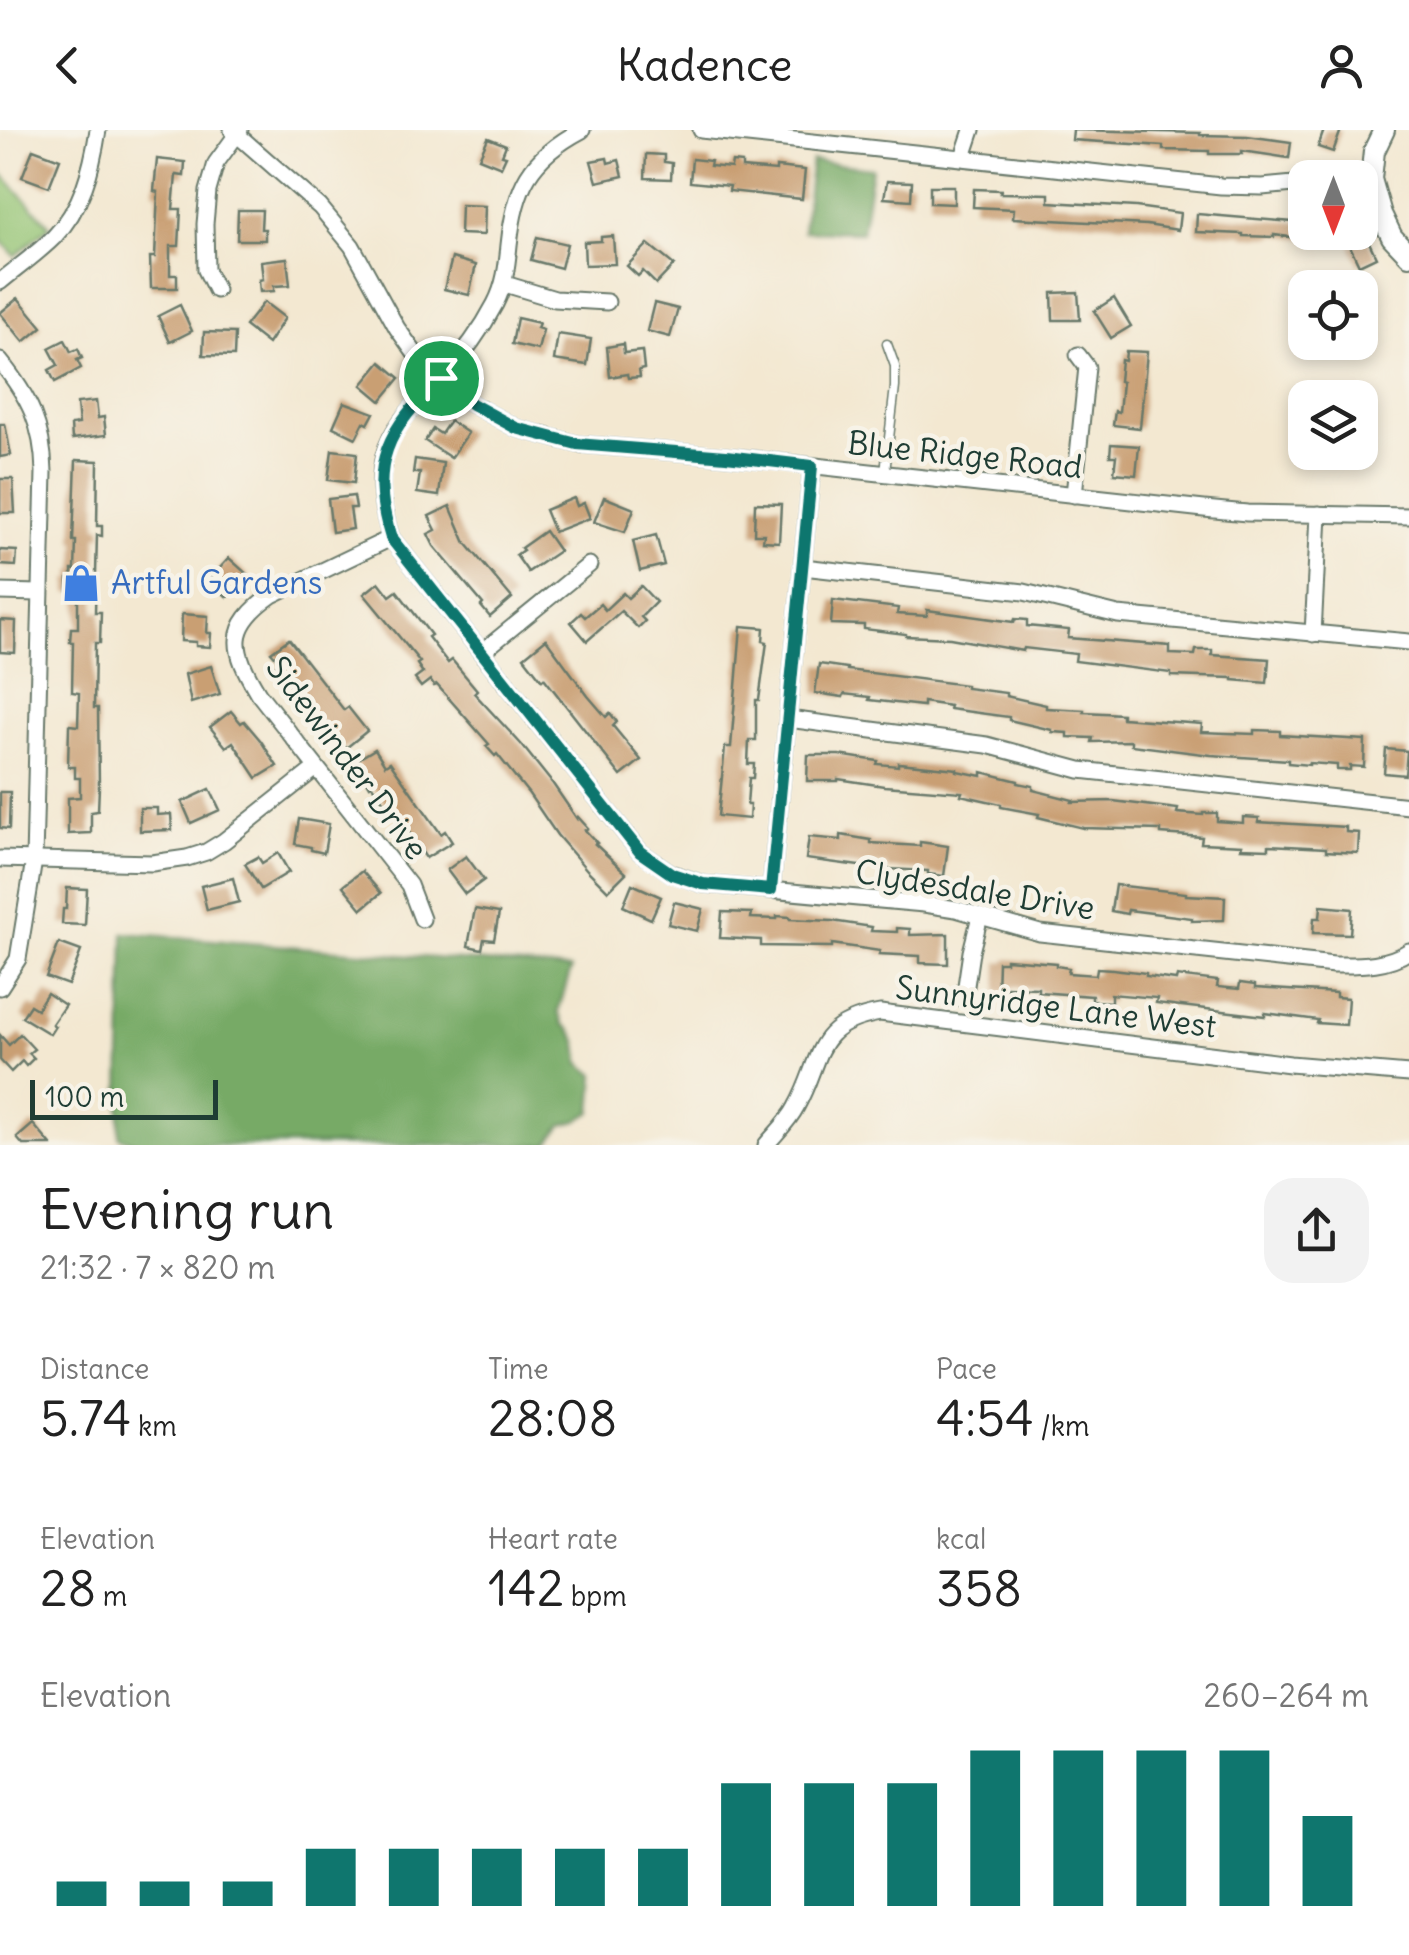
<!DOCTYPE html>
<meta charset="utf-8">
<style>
:root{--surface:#fff;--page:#f2f2f2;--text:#222;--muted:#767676;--accent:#0f766e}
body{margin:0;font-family:Delius,sans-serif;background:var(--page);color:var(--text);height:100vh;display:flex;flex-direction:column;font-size:38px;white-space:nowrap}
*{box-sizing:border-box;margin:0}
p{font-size:32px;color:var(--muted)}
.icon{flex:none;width:55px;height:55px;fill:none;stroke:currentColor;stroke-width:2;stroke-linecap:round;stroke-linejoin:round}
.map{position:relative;height:1015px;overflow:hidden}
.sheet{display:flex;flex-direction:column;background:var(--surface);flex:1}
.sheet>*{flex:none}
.needle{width:65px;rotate:180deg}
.tools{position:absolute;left:1288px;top:30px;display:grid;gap:20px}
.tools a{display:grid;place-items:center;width:90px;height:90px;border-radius:20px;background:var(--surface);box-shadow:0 5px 15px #0003;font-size:50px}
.scale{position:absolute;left:30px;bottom:25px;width:188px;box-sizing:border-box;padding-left:10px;border:5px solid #1f3d34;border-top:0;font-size:28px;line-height:35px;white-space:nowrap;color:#1f3d34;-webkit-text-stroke:8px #f7f3e8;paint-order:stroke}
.pin{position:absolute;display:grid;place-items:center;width:85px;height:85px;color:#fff;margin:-42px;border:5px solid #fff;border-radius:50%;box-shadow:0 2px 10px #0007}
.round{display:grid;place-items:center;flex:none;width:105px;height:105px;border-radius:30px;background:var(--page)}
.headline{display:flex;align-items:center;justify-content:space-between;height:170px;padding:0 40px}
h1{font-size:55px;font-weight:600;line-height:75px}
.figures{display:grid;grid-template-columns:repeat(3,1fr);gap:15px;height:170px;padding:10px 40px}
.figures div{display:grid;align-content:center}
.figures b{font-size:50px;font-weight:600}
.figures small{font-size:28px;font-weight:400}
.figures p{font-size:28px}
.chart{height:280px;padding:20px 40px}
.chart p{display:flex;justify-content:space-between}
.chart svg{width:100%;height:180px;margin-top:10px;stroke:var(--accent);stroke-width:6}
header{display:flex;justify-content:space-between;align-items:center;height:130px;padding:0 40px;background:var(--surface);font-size:45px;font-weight:600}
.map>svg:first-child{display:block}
</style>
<header><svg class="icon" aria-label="back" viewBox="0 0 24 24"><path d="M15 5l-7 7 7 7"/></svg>Kadence<svg class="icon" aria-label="person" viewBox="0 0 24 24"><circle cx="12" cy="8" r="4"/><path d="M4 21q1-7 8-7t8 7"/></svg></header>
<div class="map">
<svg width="1409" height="1015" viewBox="0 0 1409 1015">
<rect width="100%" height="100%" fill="#f7f3e8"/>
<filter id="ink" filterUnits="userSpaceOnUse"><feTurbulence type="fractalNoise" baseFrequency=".01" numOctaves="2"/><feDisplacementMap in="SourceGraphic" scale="20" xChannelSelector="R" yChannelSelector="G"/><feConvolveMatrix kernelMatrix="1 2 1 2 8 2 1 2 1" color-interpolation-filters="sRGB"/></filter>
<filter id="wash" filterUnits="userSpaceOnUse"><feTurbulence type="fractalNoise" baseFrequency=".0048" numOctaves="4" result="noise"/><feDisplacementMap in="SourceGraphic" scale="40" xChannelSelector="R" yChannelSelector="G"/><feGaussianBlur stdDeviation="2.25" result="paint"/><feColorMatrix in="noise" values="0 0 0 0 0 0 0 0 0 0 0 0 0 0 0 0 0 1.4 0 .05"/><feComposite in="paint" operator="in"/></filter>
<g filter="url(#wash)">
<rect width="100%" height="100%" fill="#f3e8d1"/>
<!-- green -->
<polygon fill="#94c474" stroke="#5a8054" stroke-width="2.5" points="0,42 50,96 15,126 0,109"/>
<!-- forest -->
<g fill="#7a6" stroke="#4b744d" stroke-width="2.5">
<polygon points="812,31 872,38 862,102 803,101"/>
<path d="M 124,803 L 571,839 L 558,882 L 563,894 C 578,903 579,916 580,933 L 595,945 L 592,982 L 577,991 L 562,995 L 547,1015 L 139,1015 L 119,1007 Z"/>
</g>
<g id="blocks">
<!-- building -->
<g fill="#c99f73">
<polygon points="1073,0 1200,3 1200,5 1247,6 1291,12 1289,28 1242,21 1242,24 1209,24 1209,21 1163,20 1163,16 1072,10"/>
<polygon points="1324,0 1341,0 1333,22 1318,17"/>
<polygon points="488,8 506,15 502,25 506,26 501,37 479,28"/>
<polygon points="33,19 60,29 49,57 22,47"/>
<polygon points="646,24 664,25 664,32 672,33 671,49 645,48"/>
<polygon points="607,28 608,33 619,30 623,46 597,52 591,31"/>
<polygon points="157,29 185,32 184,46 176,45 173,79 181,79 179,116 170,116 170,145 177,145 177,158 151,158 150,127 155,127 158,62 154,61"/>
<polygon points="692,29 711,31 710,36 731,38 732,32 742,33 742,38 776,41 776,37 805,40 802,69 729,61 730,56 690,52"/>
<polygon points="887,51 912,52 911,70 884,68"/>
<polygon points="930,56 954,56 954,74 930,73"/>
<polygon points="974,59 1001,60 1000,63 1049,64 1049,72 1136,77 1180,83 1178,100 1147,95 1013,88 1014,79 973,77"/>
<polygon points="461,75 485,76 484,105 460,104"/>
<polygon points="238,80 262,80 261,99 265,99 265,110 237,110"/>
<polygon points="1197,84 1305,93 1305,109 1274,105 1274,107 1243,106 1243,104 1196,102"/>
<polygon points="613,106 615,134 585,135 584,112 601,111 601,107"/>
<polygon points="537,107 567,114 561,138 531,130"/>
<polygon points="1367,108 1376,127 1359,135 1350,116"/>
<polygon points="648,114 674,135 656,154 643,141 638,146 627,136"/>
<polygon points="287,128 290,155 274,156 274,161 260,162 259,150 263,149 261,131"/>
<polygon points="452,128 476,135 469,165 444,159"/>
<polygon points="1078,162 1080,190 1053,190 1052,163"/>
<polygon points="18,168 42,197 24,212 0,183"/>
<polygon points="1114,168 1131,196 1111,208 1094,181"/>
<polygon points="264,172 285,188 268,214 245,196"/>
<polygon points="654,173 678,179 670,207 647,201"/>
<polygon points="180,175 192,201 170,212 158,186"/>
<polygon points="517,188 539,193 537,198 543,200 538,220 512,214"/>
<polygon points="204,202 235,203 234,226 203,225"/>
<polygon points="558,204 591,209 587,235 554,230"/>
<polygon points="65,210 71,222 78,219 82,228 77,230 81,238 55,252 49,240 58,235 49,218"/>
<polygon points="623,214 624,223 642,221 644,239 639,240 640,247 628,248 627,244 610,247 607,217"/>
<polygon points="1126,221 1147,222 1140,298 1113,295 1115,281 1119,282 1122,252 1119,251 1121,230 1125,231"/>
<polygon points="381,232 400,248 381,271 362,255"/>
<polygon points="96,271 98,288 104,287 106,305 72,309 71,295 79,294 77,273"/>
<polygon points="344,272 374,283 368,294 364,292 356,308 333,297"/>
<polygon points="450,291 468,303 451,328 425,311 433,299 441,304"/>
<polygon points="0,294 5,294 11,325 0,327"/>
<polygon points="1111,314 1139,316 1136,345 1114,343 1116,326 1110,326"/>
<polygon points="332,320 357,323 354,353 328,350"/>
<polygon points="415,329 443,333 439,366 417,363 420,343 413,343"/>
<polygon points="76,330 98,331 97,396 102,396 102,406 97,405 95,482 101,482 100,513 95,513 94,578 98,578 99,656 98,681 91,682 91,703 68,704 68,668 80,667 80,648 75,648 75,637 68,637 69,595 78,596 79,563 72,562 73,512 70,512 71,498 78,498 78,463 68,463 68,449 72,449 72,440 75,440 76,411 73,411"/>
<polygon points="0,349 13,349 15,383 0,383"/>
<polygon points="354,366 356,378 350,378 353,399 332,402 328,369"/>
<polygon points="604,367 634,379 625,402 594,392"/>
<polygon points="574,368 577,376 584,373 590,388 554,402 545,380"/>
<polygon points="755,373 781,374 779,412 763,411 764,404 754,404"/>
<polygon points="450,376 466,413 512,468 490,487 481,476 483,474 434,416 428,404 436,400 429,386"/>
<polygon points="545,401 559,421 528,442 516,425 523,420 521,418"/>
<polygon points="656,405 664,435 640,441 633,411"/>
<polygon points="0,420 17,421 16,436 0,435"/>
<polygon points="229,428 248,445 227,467 209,450"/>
<polygon points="379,452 390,466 397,461 431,505 428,507 448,533 452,530 477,560 474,563 521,614 553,654 577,689 578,687 588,698 585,700 597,713 595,714 626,743 608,761 587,740 557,705 529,664 497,624 495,626 486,616 489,614 437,555 434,556 430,550 421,557 415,549 423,543 417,534 420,532 364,464"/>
<polygon points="641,456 656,472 641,487 645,491 638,498 621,481 587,511 571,492 581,483 585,487 600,474 605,480 623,463 628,468"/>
<polygon points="833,470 898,478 897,484 927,486 927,480 1014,492 1015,489 1027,490 1027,496 1069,500 1068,508 1170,516 1170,524 1195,525 1196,520 1212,520 1212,525 1269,529 1267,553 1233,550 1233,548 1171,546 1171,543 1075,531 1076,524 1024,518 1023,521 950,508 906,506 906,504 864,499 864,495 831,494"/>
<polygon points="182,484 208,486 207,503 211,503 210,517 196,516 196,512 181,511"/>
<polygon points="0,490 16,491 15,523 0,522"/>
<polygon points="741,496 764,498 763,511 767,512 759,570 756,570 756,610 749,610 748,634 754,634 753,648 749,648 747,675 750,675 749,689 718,686 725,617 731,617"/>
<polygon points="289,509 344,580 348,577 367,601 346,618 342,618 316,585 314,586 275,536 280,532 271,522"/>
<polygon points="546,509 588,566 606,587 610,583 617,592 613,596 641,630 621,646 544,548 542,550 524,527"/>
<polygon points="819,534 847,538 847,540 966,555 966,558 1006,563 1006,566 1046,575 1046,578 1084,580 1084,582 1122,584 1122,588 1202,594 1201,602 1254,604 1254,600 1280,601 1280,605 1365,610 1364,637 1350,636 1350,640 1337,640 1337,635 1309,633 1309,635 1288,633 1288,630 1211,625 1131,615 1131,611 1092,612 1093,608 1068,607 1068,603 1052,602 1052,600 1009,590 1009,587 949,579 950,576 923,572 923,576 869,570 870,567 844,564 843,567 815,563"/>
<polygon points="211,536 220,564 191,573 185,544"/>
<polygon points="231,581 241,593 244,591 261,611 277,636 257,648 233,612 226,617 210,597"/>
<polygon points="375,619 385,635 390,632 441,704 445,701 452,712 426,728 393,678 390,681 372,655 370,656 355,631"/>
<polygon points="1386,619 1407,621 1405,645 1384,643"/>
<polygon points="808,625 839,625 878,631 877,634 898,636 898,633 957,639 957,641 982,646 982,642 1018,651 1018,653 1033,656 1033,660 1073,670 1072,672 1113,671 1178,679 1177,683 1203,685 1203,683 1217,683 1217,691 1243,693 1243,687 1259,688 1258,692 1346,697 1346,702 1359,703 1358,723 1326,721 1326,718 1269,715 1269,719 1241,718 1242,715 1201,713 1202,707 1161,704 1161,700 1083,698 1038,687 1039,684 1001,677 1001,674 961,665 962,662 884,656 838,649 838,651 807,651"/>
<polygon points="210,659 220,680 191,693 182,672"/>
<polygon points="0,662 10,662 9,699 0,698"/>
<polygon points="140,678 157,678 157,685 171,684 172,700 140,701"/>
<polygon points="299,689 329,694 324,723 311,720 311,717 295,714"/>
<polygon points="841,705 871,710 871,713 920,716 920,712 948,716 944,746 928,744 928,741 887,739 887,735 867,734 867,737 806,729 809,707 841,710"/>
<polygon points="278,723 289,742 261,759 245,734 258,727 262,733"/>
<polygon points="466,726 484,750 465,764 447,740"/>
<polygon points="362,741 381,763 362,779 343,756"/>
<polygon points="233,748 239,772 207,780 201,756"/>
<polygon points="632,754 661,767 651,789 623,776"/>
<polygon points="1115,755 1186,763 1186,765 1225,767 1224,790 1192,791 1192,788 1128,780 1127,784 1111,781"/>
<polygon points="67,758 87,759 85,795 62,794 63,779 66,779"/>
<polygon points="674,772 703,779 697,801 668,794"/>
<polygon points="1321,776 1352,779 1350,804 1313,803 1314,788 1320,788"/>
<polygon points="475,779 499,783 494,810 484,809 482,819 468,816"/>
<polygon points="722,782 752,783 751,788 777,789 777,786 790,787 790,789 832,791 872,797 871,801 897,802 897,798 910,799 910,805 948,804 948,834 920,833 920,826 879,824 880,821 832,814 832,817 761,816 761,810 720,808"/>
<polygon points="59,813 81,821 68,855 46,847"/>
<polygon points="1006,829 1056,833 1056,836 1069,838 1068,843 1096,845 1097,838 1113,839 1146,843 1146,846 1176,850 1177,846 1218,851 1217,857 1239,859 1240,853 1255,855 1255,858 1336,863 1336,867 1348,868 1346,895 1317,893 1318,890 1265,883 1265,886 1156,873 1157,868 1111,864 1111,872 1092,871 1092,866 1038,862 1038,858 1007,857 1007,862 997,862 998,832 1006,832"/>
<polygon points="47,863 65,875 52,894 55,896 50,904 22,887 30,875 37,879"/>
<polygon points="20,904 34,919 29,923 34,928 26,936 22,931 11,942 0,930 0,905 9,915"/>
<polygon points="33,994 51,1015 23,1015 17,1008"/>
</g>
</g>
</g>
<g filter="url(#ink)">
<use href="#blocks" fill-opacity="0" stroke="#69796b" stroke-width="2.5"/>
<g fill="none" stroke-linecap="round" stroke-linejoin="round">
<!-- lane casing -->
<g stroke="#69796b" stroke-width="11">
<polyline id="lane" points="885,342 895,257 895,236 887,214"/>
</g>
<!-- street casing -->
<g stroke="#69796b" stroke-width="19">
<g id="street">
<polyline points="232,0 320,77 352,116 397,198 419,229 472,274 516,298 577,314 726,326 1204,379 1247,383 1409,386"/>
<path d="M 582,0 C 529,28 515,57 509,115 C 507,136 505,155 495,174 C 481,201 463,225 442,247 C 419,272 393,292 384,326 C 377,354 383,381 391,408 L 640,722 L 671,743 L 703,754 L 924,774 L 956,779 L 1040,803 L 1334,835 C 1359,835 1387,836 1409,821"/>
<polyline points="701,0 1221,56 1262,57 1305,53"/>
<polyline points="963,27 972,0"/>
<path d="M 0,152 C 18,137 38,123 54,107 C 82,78 92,39 98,0"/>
<polyline points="505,154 555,169 607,172"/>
<polyline points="216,160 206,140 205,94 208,61 216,33 240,0"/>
<path d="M 0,231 C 29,267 43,295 44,342 L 34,730 L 18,829 L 0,857"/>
<polyline points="1074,365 1087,237 1078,225"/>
<path d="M 391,408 L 272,465 C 226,497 232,520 258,563 L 409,755 L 422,789"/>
<polyline points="803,437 1024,462 1118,485 1409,512"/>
<polyline points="0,462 39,463"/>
<polyline points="1313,504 1319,384"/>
<polyline points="482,522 589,435"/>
<polyline points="788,589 987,615 1080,640 1409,676"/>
<polyline points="0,729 152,733 187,728 206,722 224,711 316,638"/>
<polyline points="771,760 812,336"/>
<polyline points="964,869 971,822 980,786"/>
<path d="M 766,1015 C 776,1003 789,991 796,977 C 823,929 811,895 880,883 L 1290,934 L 1409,944"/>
</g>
</g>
<!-- secondary casing -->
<g stroke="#69796b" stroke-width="24">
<polyline id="secondary" points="1384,0 1374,21 1371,49 1381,84 1392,107 1409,125"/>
</g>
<!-- lane -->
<use href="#lane" stroke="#fff" stroke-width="8"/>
<!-- street -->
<use href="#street" stroke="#fff" stroke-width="15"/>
<!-- secondary -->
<use href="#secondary" stroke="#fff" stroke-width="20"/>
</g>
</g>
<g fill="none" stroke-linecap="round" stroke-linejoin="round" filter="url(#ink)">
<!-- route casing -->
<g stroke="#fff" stroke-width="20">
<path id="route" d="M 441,248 L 472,274 L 516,298 L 577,314 L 726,326 L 812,336 L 771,760 L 703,754 L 672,744 L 640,722 L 391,408 C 368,333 387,300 441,248 Z"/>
</g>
<!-- route -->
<use href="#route" stroke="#0f766e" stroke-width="12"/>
</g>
<!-- icons -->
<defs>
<g id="shop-bare" transform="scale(3)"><path d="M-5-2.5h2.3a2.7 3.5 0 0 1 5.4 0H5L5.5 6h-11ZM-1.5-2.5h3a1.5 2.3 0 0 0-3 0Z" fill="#3f7fe0" stroke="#f7f3e8" stroke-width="2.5" paint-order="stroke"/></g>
</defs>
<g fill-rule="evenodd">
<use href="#shop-bare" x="81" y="453"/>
</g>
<g text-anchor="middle" stroke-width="9" stroke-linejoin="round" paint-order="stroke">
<!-- street labels -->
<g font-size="32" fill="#1f3d34" stroke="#f7f3e8">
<text transform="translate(965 325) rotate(6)" y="11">Blue Ridge Road</text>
<text transform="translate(347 628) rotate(53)" y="11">Sidewinder Drive</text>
<text transform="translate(975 760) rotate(9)" y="11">Clydesdale Drive</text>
<text transform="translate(1056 877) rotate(7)" y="11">Sunnyridge Lane West</text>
</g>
<!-- shop labels -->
<g font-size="32" fill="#366cbe" stroke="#f7f3e8" text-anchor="start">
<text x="111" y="464">Artful Gardens</text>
</g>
</g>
</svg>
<div class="tools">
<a><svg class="needle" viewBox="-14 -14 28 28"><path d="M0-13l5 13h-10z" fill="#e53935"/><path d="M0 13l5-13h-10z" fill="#767676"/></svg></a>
<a><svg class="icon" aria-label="locate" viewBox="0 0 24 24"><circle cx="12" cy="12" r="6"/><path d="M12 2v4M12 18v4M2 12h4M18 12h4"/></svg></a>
<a><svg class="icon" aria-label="layers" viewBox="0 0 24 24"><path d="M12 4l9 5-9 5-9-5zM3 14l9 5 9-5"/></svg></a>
</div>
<div class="scale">100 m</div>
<div class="pin" style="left:441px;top:248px;background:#1e9e55"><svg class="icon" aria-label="arrive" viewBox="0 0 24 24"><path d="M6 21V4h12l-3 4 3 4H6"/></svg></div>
</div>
<section class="sheet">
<div class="headline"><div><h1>Evening run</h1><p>21:32 · 7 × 820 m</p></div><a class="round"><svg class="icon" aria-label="share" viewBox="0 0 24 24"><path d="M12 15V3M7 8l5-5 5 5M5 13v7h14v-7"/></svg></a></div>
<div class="figures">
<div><p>Distance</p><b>5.74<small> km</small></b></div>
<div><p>Time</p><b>28:08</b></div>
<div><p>Pace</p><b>4:54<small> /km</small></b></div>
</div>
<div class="figures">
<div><p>Elevation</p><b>28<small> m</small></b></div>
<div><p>Heart rate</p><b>142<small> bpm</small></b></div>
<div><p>kcal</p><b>358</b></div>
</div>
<div class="chart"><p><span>Elevation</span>260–264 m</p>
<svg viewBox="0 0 160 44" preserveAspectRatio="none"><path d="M5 44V38M15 44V38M25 44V38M35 44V30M45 44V30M55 44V30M65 44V30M75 44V30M85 44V14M95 44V14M105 44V14M115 44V6M125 44V6M135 44V6M145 44V6M155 44V22"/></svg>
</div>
</section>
